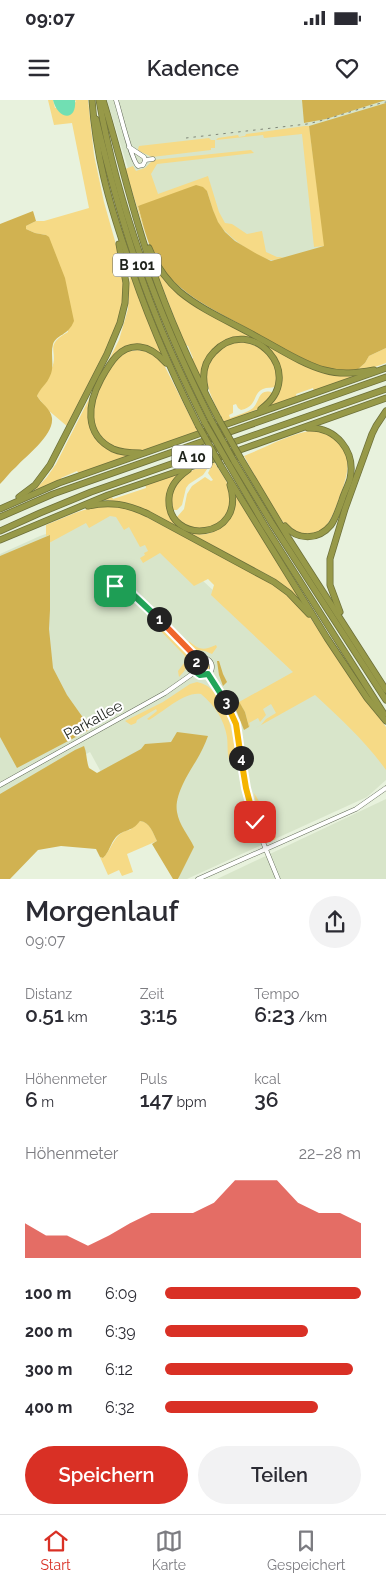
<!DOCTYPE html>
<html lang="de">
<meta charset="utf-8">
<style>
:root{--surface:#fff;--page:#f2f2f3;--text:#2b2b33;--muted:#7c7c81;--line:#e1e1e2;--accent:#d93025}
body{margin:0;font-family:Raleway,sans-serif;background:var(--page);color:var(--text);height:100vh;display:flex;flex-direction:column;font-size:19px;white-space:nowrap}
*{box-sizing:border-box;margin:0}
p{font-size:16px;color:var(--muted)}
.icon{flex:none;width:28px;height:28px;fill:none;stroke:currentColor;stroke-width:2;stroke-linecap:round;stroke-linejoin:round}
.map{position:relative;height:779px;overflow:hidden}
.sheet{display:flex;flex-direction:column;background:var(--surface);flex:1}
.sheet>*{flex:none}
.pin{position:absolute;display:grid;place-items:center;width:42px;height:42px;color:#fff;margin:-21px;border-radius:10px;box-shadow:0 2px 8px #0006}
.km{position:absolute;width:25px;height:25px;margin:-12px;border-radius:50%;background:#222;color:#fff;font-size:14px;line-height:25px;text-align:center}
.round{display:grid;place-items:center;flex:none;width:52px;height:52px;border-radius:26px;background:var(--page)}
.summary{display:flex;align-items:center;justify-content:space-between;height:85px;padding:0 25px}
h1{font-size:28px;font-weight:600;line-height:38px}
.stats{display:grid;grid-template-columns:repeat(3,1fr);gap:8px;height:85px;padding:5px 25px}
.stats div{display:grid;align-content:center}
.stats b{font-size:21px;font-weight:600}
.stats small{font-size:14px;font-weight:400}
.stats p{font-size:14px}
.chart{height:140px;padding:10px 25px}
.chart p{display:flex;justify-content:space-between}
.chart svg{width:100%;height:90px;margin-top:5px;fill:var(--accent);opacity:.7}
.action{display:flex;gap:10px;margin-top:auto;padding:10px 25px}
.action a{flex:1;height:58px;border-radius:30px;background:var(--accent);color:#fff;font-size:20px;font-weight:600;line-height:58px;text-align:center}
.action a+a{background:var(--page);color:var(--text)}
ul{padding:0 25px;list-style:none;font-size:16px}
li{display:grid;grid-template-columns:80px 60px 1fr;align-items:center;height:38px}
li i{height:12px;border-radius:6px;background:var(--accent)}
.status{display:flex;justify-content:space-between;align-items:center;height:35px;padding:0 25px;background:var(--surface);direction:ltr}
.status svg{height:14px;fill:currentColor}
header{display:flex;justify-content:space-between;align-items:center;height:65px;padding:0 25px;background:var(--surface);font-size:22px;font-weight:600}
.tab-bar{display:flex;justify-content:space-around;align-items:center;height:70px;border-top:1px solid var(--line);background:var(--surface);font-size:14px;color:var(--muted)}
.tab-bar a{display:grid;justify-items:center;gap:2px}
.tab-bar .active{color:var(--accent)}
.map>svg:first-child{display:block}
</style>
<div class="status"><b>09:07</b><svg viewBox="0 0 49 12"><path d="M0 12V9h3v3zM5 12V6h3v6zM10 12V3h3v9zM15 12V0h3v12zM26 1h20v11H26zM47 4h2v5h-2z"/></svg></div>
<header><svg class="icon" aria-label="menu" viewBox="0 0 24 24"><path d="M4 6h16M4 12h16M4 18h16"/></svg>Kadence<svg class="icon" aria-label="heart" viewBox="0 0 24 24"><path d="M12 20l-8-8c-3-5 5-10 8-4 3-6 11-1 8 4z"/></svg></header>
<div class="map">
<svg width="386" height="779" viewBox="0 0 386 779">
<rect width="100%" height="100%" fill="#e8f2dd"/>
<!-- built -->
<g fill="#d8e5ca">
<polygon points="107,0 386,0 386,181 265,169 142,114"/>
<polygon points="115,410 135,418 269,542 386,659 386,680 367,697 187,779 179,779 175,771 102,674 90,652 0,700 0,454 40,436"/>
<polygon points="386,699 386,779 217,779"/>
</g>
<!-- green -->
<g fill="#f6da86">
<path d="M 48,0 L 53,0 L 55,8 L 76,2 L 75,0 L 88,0 L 94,55 L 104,102 L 122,166 L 124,199 L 116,231 L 68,327 L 48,310 L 37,296 C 39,290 42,288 45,283 C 48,279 50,273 52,268 C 59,250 43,246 68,232 L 46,135 L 35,133 L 26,129 L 26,126 L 36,121 L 44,121 L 89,108 L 72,23 L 54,25 Z"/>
<polygon points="305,26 309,26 325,146 314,147 302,34 264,38 263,35 216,40 218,38 238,35 239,37 245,36 246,34"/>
<polygon points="209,38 211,40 215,40 215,48 211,48 211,50 152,57 139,51 138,49 139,46"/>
<path d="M 251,50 L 254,53 L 157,64 L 151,74 L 158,94 L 208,76 L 219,112 L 225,123 L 232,124 L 247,134 L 262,131 L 266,152 L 277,157 L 283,157 C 280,158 275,160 272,160 C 259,160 226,135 219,124 C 213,114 211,102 207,91 L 138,106 L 146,136 L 125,69 L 133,66 L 136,71 L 145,68 L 153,60 Z"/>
<path d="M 154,166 L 165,181 L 175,191 L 311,268 C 326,274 340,277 357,276 L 314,292 L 313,288 L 296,294 L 297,298 L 267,308 L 277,296 L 281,283 L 281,273 L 278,262 L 273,253 L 259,241 L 227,240 L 221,243 L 213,250 L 200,278 L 191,259 L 193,258 L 188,246 L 185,245 Z"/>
<polygon points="130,172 163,255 151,248 120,251 90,303 96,337 129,356 79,374 77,371 61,378 62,381 32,393 47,377 56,364 119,240 128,209"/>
<path d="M 235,242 C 260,240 283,262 275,287 C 271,288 267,287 263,289 C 252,294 258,306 241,310 L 238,308 L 236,304 L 233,305 L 233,313 L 229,315 L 230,318 C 237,315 247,313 253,308 C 260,301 258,289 271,292 L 273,294 L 261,308 L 224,322 C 208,292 189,258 235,242 Z"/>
<polygon points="386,248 386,263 372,268 356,271 365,263 369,256"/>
<path d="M 137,250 L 150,252 L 162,261 L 198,332 C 177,339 145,355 124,350 C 104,346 91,327 93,308 C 94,298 100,288 104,279 C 109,270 114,260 122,254 C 127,251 132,251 137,250 Z"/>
<path d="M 316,330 C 354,341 352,364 340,396 C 332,418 322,449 291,430 C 278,422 253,372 244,356 C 267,347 290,333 316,330 Z"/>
<path d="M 214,362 C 219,370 227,379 229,389 C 239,423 199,444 177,417 L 184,409 L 187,394 L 192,386 L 205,377 L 211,381 L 213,380 L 208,373 L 211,367 L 210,365 L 203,375 L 189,384 L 186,388 L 182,405 L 177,410 L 173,410 C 173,406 171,402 171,398 C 171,376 197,368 214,362 Z"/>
<path d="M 179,373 L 171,385 L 169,411 C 176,417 185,430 193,433 C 216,440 236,417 235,396 L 236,396 L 304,502 L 275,479 L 147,411 L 128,403 L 105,400 L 105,399 L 112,397 L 113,399 L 146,388 L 145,384 Z"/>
<path d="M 96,406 C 113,405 128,408 143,415 L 270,482 L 287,494 L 309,516 L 386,627 L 386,670 C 366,642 340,618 315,595 L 245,634 L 261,625 L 266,619 L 276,613 L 271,604 L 263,609 L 266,615 L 260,622 L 258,618 L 249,623 L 250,626 L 249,627 L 245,612 L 239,602 L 293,572 L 211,495 L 214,485 L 208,479 L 194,486 L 160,453 L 143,463 L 140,458 L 145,455 L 144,453 L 148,451 L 145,445 L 140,447 L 129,427 L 124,430 L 116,417 L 110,416 L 89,428 L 86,423 L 49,443 L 49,435 L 46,436 L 46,425 L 75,413 Z"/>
<path d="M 153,519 L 187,553 C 191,563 186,570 179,577 L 178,571 L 184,563 L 185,556 L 151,521 Z"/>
<path d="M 189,541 C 200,551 204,550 216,545 L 217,547 L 212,554 L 205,551 L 196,550 L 188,543 Z"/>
<circle cx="203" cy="567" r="7"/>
<path d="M 197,582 C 226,587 234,636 236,660 L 233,658 L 229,660 C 227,652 228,644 227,637 C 224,619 215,606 201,594 C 185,591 163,612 149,620 L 147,619 L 157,611 L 156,609 L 137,620 L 136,623 L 131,625 L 125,621 L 163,602 L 190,584 Z"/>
<path d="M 254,693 C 257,698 260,702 262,708 C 266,718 267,730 276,737 L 275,740 L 268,738 C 261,723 257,709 254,693 Z"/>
<path d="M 140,721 C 150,722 153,733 157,741 L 127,754 L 133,772 L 122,776 L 119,770 L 108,775 L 100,757 L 103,758 C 113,748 114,732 130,730 Z"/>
</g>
<!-- forest -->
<g fill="#d1b251">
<polygon points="302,0 386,0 326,19 304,23"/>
<path d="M 386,3 L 386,248 L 369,256 L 365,263 L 356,271 C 342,271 329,270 315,264 C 294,255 274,243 254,232 C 221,213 184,198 161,167 C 148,149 144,127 138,106 L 196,85 L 203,87 L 207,91 L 213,110 L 218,122 L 225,132 L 235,141 L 257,154 L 271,161 L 324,146 L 309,26 Z"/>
<path d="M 33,111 L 36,121 L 26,126 L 26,129 L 35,133 L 46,135 L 49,137 L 65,178 L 74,221 C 68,236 57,234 53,244 C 50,255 55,266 50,276 C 47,284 40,288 37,296 C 41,303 51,309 52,318 C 54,335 26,356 16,367 C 10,372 5,379 0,384 L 0,124 Z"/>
<polygon points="50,435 50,510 49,529 53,568 67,595 91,629 17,668 0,637 0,456"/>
<polygon points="217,561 219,561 223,574 227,582 223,586 219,575"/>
<polygon points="237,598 245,612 249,627 244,630 232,600"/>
<path d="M 177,632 L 208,636 C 205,644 201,653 196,661 C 188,674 174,696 177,712 C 179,725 189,736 194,747 L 178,779 L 173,779 L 152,744 L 157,741 C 153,733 150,722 140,721 C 131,733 125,728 116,737 C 110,744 110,751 103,758 L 100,757 L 96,749 L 61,746 L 38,750 L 10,779 L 0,779 L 0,694 L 75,650 L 84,646 C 87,653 86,660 89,668 L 97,673 L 141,649 L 145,644 L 171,642 Z"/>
</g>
<!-- water -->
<path fill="#71dfb3" d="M 53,0 L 75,0 C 77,22 58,20 53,0 Z"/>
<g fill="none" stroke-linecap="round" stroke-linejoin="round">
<!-- minor casing -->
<g stroke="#626a59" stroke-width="5">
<g id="minor">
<path d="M 116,0 C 120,12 131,60 138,66 L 143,65 L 145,61 L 144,57 L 129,47"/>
<polyline points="145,60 153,59"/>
<circle cx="120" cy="482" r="5.5"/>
<polyline points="124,486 183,544 197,560"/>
<circle cx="203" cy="567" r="9"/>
<path d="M 208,574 C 219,590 231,606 236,624 C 243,647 242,673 247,696 C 255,725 267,752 278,779"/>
<polyline points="0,685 165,593 195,572"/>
<polyline points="198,779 356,709 386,688"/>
</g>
</g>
<!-- highway casing -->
<g stroke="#6d7039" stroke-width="7">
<g id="highway">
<path d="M 92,0 C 96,56 108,99 126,152 C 145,212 170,269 198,325"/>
<path d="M 99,0 C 119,112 160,219 211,320"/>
<path d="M 103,0 C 120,55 132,111 151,165 C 169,218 192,269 218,318"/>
<path d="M 96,19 C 112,86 130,152 156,216 C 170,252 187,287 205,323"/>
<path d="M 149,148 C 156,165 166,180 180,192 C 203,211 233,223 259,238 C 280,249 302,264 324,270 C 341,275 357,273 374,270"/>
<path d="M 205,288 C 202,275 204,262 214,252 C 251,212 309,275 261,309"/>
<path d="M 140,353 C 131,353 122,353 113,349 C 83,334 88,303 101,279 C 110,263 120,245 140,247 C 151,248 159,255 166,263"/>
<polyline points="241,359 289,439 386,590"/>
<polyline points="234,361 271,422 386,600"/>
<polyline points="228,363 265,426 384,614"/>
<polyline points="221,366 327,538 367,598 386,621"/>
<path d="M 188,370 C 178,377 170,385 169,398 C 166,447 248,440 230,385"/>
<polyline points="19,397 35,385 50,365 107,254 120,223 125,203 126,183 119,144"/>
<path d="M 88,406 C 110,401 127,404 148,414 L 274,482 L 289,493 L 309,514"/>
<polyline points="0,409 59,383 386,268"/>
<polyline points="0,417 53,394 386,277"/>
<path d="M 285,426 C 297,440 318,441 331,425 C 336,418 339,408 342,400 C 344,393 348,386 350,379 C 356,351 336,327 308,328"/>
<polyline points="0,431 40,413 91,392 386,289"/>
<polyline points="0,440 108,395 220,357 386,298"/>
<polyline points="340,512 330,485 330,459 345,409 372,334 376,326 386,311"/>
</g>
</g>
<!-- minor -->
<use href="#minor" stroke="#fff" stroke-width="4"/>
<!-- highway -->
<use href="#highway" stroke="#979948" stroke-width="5.5"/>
<!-- rail -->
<path stroke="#808779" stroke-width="1" stroke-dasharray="2.5 5" stroke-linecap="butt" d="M 186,38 L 307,24 C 334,18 359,8 386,2"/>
<!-- highway-bridge casing -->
<g stroke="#6d7039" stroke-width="7" stroke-linecap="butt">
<g id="highway-bridge">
<polyline points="218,318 241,359"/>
<polyline points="211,320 234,361"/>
<polyline points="205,323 228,363"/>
<polyline points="198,325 221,366"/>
</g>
</g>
<!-- highway-bridge -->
<use href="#highway-bridge" stroke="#979948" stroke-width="5.5"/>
</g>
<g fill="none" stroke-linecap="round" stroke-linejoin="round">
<!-- split-1 casing -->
<g stroke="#fff" stroke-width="10">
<polyline id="split-1" points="115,486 119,488 124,486 159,519"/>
</g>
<!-- split-2 casing -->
<g stroke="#fff" stroke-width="10">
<polyline id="split-2" points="159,519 196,557 197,560 196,562"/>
</g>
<!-- split-3 casing -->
<g stroke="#fff" stroke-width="10">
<path id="split-3" d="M 196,562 C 193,567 194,572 200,575 L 208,574 L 226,602"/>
</g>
<!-- split-4 casing -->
<g stroke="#fff" stroke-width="10">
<polyline id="split-4" points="226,602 236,624 241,658"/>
</g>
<!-- split-5 casing -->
<g stroke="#fff" stroke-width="10">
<polyline id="split-5" points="241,658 246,688 255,722"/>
</g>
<!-- split-1 -->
<use href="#split-1" stroke="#22a559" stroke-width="6"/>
<!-- split-2 -->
<use href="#split-2" stroke="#f0652b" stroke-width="6"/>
<!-- split-3 -->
<use href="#split-3" stroke="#22a559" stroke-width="6"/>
<!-- split-4 -->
<use href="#split-4" stroke="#f5b400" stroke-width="6"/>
<!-- split-5 -->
<use href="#split-5" stroke="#f5b400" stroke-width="6"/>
</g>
<g text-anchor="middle" stroke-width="4" stroke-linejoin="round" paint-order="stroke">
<!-- shield labels -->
<g fill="#fff" stroke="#626560" stroke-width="1">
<rect x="113" y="153.5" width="48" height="23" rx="4"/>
<rect x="172" y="345.5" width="40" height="23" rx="4"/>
</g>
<g font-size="14" font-weight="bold" fill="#1f231c">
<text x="137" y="170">B 101</text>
<text x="192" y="362">A 10</text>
</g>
<!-- street labels -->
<g font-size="15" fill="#1f231c" stroke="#fff">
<text transform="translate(93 620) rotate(-29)" y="5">Parkallee</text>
</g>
</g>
</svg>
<div class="pin" style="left:115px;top:486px;background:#1e9e55"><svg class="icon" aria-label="arrive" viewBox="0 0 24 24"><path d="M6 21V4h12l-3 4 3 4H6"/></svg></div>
<div class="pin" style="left:255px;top:722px;background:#d93025"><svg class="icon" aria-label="check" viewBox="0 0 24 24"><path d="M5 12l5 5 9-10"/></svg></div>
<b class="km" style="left:159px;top:519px">1</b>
<b class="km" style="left:196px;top:562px">2</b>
<b class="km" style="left:226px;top:602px">3</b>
<b class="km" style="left:241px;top:658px">4</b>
</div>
<section class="sheet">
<div class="summary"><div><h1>Morgenlauf</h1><p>09:07</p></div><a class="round"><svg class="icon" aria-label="share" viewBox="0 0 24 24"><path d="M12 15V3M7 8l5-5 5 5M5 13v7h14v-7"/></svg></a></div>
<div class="stats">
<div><p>Distanz</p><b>0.51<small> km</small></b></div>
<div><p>Zeit</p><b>3:15</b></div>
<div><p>Tempo</p><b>6:23<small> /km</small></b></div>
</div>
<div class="stats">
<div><p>Höhenmeter</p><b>6<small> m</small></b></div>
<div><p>Puls</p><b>147<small> bpm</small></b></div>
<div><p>kcal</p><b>36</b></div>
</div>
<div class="chart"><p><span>Höhenmeter</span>22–28 m</p>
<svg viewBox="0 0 160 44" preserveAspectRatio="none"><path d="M0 44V27L10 33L20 33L30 38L40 33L50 27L60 22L70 22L80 22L90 17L100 6L110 6L120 6L130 17L140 22L150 22L160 27V44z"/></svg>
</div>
<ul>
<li><b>100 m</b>6:09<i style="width:100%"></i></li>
<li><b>200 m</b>6:39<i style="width:73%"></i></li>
<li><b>300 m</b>6:12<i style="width:96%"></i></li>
<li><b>400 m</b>6:32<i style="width:78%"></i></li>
</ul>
<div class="action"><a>Speichern</a><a>Teilen</a></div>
</section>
<nav class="tab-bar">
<a class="active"><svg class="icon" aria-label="home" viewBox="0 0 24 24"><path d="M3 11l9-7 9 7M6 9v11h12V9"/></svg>Start</a>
<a><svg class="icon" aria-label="map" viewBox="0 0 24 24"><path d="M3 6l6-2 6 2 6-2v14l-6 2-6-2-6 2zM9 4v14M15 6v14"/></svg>Karte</a>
<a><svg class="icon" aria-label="saved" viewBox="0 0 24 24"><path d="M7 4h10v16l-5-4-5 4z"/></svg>Gespeichert</a>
</nav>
